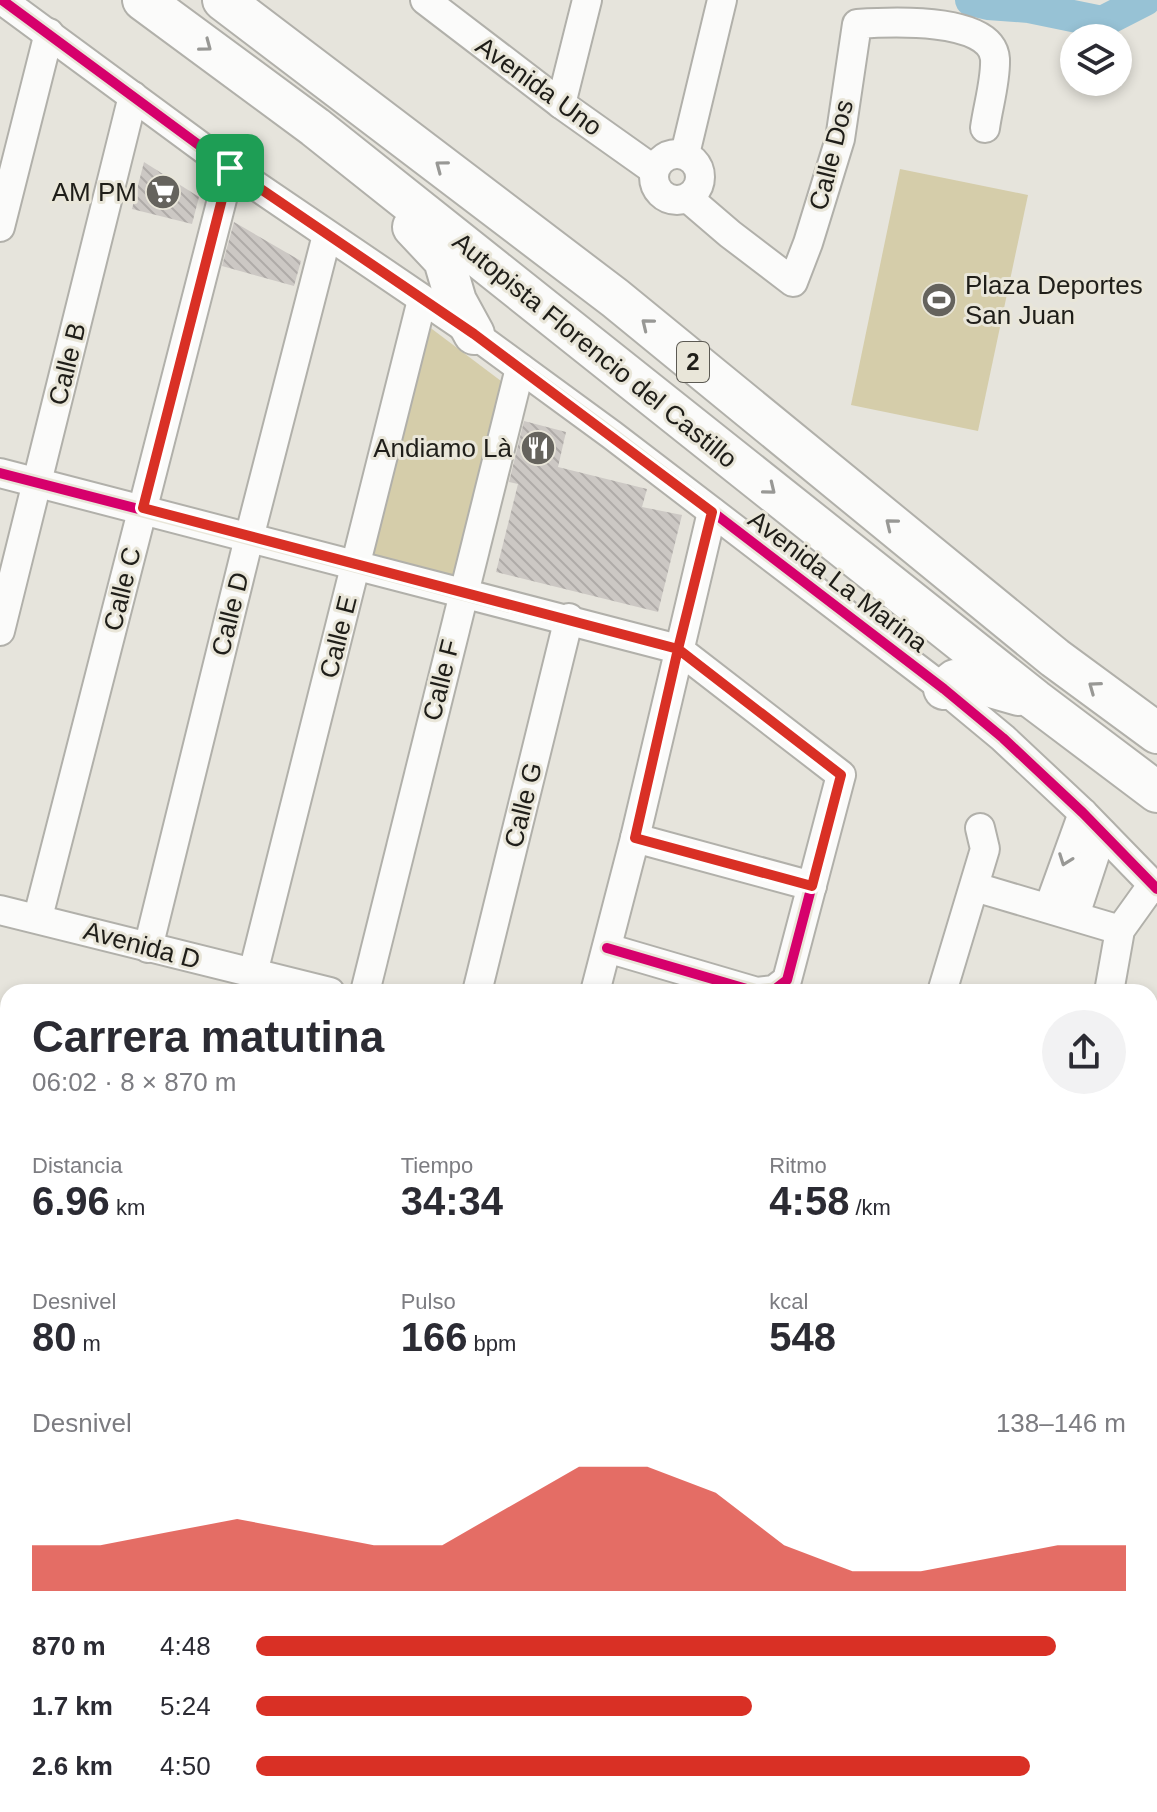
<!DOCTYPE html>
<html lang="es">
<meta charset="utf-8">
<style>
:root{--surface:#fff;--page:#f2f2f3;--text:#2b2b33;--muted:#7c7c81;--accent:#d93025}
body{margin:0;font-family:Arial,sans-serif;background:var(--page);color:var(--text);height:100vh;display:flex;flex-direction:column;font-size:30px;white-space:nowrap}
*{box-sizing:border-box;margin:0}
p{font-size:26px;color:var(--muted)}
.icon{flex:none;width:44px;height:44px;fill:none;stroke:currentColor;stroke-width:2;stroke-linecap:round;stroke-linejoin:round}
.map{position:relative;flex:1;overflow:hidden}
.panel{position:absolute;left:0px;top:984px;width:1158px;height:828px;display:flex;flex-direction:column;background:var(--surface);border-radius:24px 24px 0 0;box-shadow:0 4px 12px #0003}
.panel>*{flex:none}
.fabs{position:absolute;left:1060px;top:24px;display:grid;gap:16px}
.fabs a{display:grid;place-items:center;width:72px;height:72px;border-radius:50%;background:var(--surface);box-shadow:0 4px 12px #0003;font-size:40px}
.pin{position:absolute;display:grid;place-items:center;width:68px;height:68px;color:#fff;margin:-34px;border-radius:16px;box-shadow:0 4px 12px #0006}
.round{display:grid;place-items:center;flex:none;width:84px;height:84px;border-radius:42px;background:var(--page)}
.summary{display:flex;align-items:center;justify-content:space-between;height:136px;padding:0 32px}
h1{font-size:44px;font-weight:700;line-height:60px}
.figures{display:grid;grid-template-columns:repeat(3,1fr);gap:12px;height:136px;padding:8px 32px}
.figures div{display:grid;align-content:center}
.figures b{font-size:40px;font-weight:700}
.figures small{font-size:22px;font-weight:400}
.figures p{font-size:22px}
.chart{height:224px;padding:16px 32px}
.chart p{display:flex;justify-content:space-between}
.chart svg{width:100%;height:144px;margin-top:8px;fill:var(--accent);opacity:.7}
ul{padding:0 32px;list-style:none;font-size:26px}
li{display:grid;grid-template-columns:128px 96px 1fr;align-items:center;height:60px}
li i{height:20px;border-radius:10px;background:var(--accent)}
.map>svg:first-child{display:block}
</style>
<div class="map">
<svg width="1157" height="1812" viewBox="0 0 1157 1812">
<defs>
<pattern id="building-back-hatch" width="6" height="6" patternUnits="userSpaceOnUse" patternTransform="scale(2)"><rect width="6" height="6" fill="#ccc8c4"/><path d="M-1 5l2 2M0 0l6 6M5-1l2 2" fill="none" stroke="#afaba8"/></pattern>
</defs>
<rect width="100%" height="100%" fill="#e6e4dc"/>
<!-- built -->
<polygon fill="#dcd9cb" points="230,1804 375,1804 373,1812 228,1812"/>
<!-- park -->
<g fill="#d5cdaa">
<polygon points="900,169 1028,195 978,431 851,405"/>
<polygon points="428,326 505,384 455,580 370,557"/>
<polygon points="0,1515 8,1517 8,1771 0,1768"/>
<polygon points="114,1804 230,1804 228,1812 140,1812"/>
</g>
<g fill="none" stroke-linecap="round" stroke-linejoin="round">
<!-- river -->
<polyline stroke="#97c2d5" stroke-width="32" points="971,0 988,4 1029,7 1102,22 1145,0"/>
</g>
<!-- building -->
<g fill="url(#building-back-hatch)">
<polygon points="144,162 199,197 192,224 132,209"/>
<polygon points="234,222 301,261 294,286 222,266"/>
<polygon points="524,421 566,432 558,467 647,489 642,507 682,515 658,612 496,572 518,484 509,482"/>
</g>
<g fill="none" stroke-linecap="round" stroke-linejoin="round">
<!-- minor casing -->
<g stroke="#b1b0aa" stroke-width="32">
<g id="minor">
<polyline points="2,0 230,168 474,334 612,435 944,689 1003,738 1083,813 1157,889"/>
<polyline points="425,0 561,104 654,170"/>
<polyline points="561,104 587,0"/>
<circle cx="677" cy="177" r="23"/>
<polyline points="685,154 722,0"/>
<path d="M 688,198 L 730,234 L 793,282 L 808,243 L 840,139 L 857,24 C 886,22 992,16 995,59 C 996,80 988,106 985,128"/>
<polyline points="0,227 49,33"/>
<polyline points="0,473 678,649 841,775 787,980 774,990 757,992 607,948"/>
<polyline points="0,631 133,96"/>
<polyline points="635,838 812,886"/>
<polyline points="975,887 1120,930"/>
<polyline points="1049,907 1083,813"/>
<polyline points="0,910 330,992"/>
<polyline points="1075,915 1102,833"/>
<polyline points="38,917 230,168"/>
<polyline points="148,948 249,538 327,235"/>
<polyline points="253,973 422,300"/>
<polyline points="365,992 520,368"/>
<polyline points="477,992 569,618"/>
<polyline points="595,992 635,838 712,512"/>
<polyline points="942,992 985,849 980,828"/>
<polyline points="1109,992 1120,930 1153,884"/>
<polyline points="0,1048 8,1050"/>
<polyline points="0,1165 8,1167"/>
<polyline points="1150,1260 1157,1212"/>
<polyline points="0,1279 8,1281"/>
<polyline points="0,1390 8,1392"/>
<polyline points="0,1455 8,1422"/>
<polyline points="1150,1479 1157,1481"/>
<polyline points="0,1506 8,1508"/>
<polyline points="1150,1785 1157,1790"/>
<polyline points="655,1804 686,1812"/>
<polyline points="383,1812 385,1804"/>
<polyline points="921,1812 925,1804"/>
<polyline points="1082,1812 1086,1804"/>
</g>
</g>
<!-- highway casing -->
<g stroke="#b1b0aa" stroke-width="44">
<g id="highway">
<polyline points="143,0 315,127 1035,700 1157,792"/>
<polyline points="223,0 615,298 1055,658 1157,733"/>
<polyline points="413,227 444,260 456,301 474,334"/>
<polyline points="944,689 955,680 977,683 1019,695"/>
</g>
</g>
<!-- minor -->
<use href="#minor" stroke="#fbfbfa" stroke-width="28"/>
<!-- highway -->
<use href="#highway" stroke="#fbfbfa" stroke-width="40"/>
<!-- cycleway casing -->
<g stroke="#e9e6d9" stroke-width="15">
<g id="cycleway">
<polyline points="2,0 230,168 474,334 612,435 944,689 1003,738 1083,813 1157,889"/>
<polyline points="0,473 678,649 841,775 787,980 774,990 757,992 607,948"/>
</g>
</g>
<!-- cycleway -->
<use href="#cycleway" stroke="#d6006c" stroke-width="10"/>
</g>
<!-- one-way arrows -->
<defs><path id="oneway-chevron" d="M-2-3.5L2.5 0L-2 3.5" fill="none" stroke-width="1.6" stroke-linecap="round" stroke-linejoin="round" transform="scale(2)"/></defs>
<g stroke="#989895">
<use href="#oneway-chevron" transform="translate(206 46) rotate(37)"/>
<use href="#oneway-chevron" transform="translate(441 166) rotate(-143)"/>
<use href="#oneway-chevron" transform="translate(647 324) rotate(-141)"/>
<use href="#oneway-chevron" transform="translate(770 489) rotate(39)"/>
<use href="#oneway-chevron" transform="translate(891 524) rotate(-141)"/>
<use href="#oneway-chevron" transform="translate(1094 687) rotate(-144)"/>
<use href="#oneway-chevron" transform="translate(1065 860) rotate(110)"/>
</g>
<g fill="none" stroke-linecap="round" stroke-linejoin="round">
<!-- route casing -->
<g stroke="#fff" stroke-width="16">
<polyline id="route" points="230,168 143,508 678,649 635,838 812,886 841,775 678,649 712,512 474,334 230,168"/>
</g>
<!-- route -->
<use href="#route" stroke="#d93025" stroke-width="10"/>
</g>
<!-- icons -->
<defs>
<g id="supermarket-disc" transform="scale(1.8)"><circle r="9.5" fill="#65635d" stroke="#e9e6d9"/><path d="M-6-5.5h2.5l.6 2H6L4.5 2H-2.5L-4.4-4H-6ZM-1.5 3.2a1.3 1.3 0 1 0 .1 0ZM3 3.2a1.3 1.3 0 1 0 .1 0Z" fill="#fff"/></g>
<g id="stadium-disc" transform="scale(1.8)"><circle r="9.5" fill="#65635d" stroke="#e9e6d9"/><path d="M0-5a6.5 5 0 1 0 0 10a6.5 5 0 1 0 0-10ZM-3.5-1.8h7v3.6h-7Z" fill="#fff"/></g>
<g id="restaurant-disc" transform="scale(1.8)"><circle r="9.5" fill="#65635d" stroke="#e9e6d9"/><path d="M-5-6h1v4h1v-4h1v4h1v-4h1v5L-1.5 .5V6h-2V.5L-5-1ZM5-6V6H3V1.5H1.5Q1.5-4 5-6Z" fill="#fff"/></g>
</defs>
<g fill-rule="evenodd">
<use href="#supermarket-disc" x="163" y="192"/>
<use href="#stadium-disc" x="939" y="300"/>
<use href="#restaurant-disc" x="538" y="448"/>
</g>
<g text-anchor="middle" stroke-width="6" stroke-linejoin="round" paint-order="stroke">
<!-- shield labels -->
<rect fill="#e9e6d9" stroke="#5c5a53" stroke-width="2" x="677" y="342" width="32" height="40" rx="6"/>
<g font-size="24" font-weight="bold" fill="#1f1e19">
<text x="693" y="370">2</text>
</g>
<!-- street labels -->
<g font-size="26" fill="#1f1e19" stroke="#e9e6d9">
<text transform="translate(539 86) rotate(36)" y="9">Avenida Uno</text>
<text transform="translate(831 155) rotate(-76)" y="9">Calle Dos</text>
<text transform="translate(595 350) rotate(39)" y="9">Autopista Florencio del Castillo</text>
<text transform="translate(67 364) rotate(-76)" y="9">Calle B</text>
<text transform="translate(838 581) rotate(37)" y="9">Avenida La Marina</text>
<text transform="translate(122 589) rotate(-76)" y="9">Calle C</text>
<text transform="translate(230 614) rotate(-76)" y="9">Calle D</text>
<text transform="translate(338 637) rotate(-76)" y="9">Calle E</text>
<text transform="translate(441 680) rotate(-76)" y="9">Calle F</text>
<text transform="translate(523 805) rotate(-76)" y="9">Calle G</text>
<text transform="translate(142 945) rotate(15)" y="9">Avenida D</text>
</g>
<!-- poi labels -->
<g font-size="26" fill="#1f1e19" stroke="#e9e6d9" text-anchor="end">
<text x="137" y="201">AM PM</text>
<text x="965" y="294" text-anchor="start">Plaza Deportes<tspan x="965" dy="30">San Juan</tspan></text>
<text x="512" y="457">Andiamo Là</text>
</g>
</g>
</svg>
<div class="fabs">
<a><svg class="icon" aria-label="layers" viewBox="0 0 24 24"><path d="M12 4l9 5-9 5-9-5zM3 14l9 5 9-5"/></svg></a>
</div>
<div class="pin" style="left:230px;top:168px;background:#1e9e55"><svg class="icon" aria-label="arrive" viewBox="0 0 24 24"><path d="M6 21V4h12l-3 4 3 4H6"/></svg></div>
<section class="panel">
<div class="summary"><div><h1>Carrera matutina</h1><p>06:02 · 8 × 870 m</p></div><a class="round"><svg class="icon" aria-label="share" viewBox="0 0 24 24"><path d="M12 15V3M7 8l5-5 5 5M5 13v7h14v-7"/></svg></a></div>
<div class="figures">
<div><p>Distancia</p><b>6.96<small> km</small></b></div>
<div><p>Tiempo</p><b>34:34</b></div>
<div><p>Ritmo</p><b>4:58<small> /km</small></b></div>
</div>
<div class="figures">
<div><p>Desnivel</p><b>80<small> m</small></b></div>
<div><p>Pulso</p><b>166<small> bpm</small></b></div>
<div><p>kcal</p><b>548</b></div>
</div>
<div class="chart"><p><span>Desnivel</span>138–146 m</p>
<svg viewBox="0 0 160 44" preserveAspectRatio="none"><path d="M0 44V30L10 30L20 26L30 22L40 26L50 30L60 30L70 18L80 6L90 6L100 14L110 30L120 38L130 38L140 34L150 30L160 30V44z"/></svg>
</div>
<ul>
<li><b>870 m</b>4:48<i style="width:92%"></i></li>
<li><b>1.7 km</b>5:24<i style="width:57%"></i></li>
<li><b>2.6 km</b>4:50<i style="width:89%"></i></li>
</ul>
</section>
</div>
